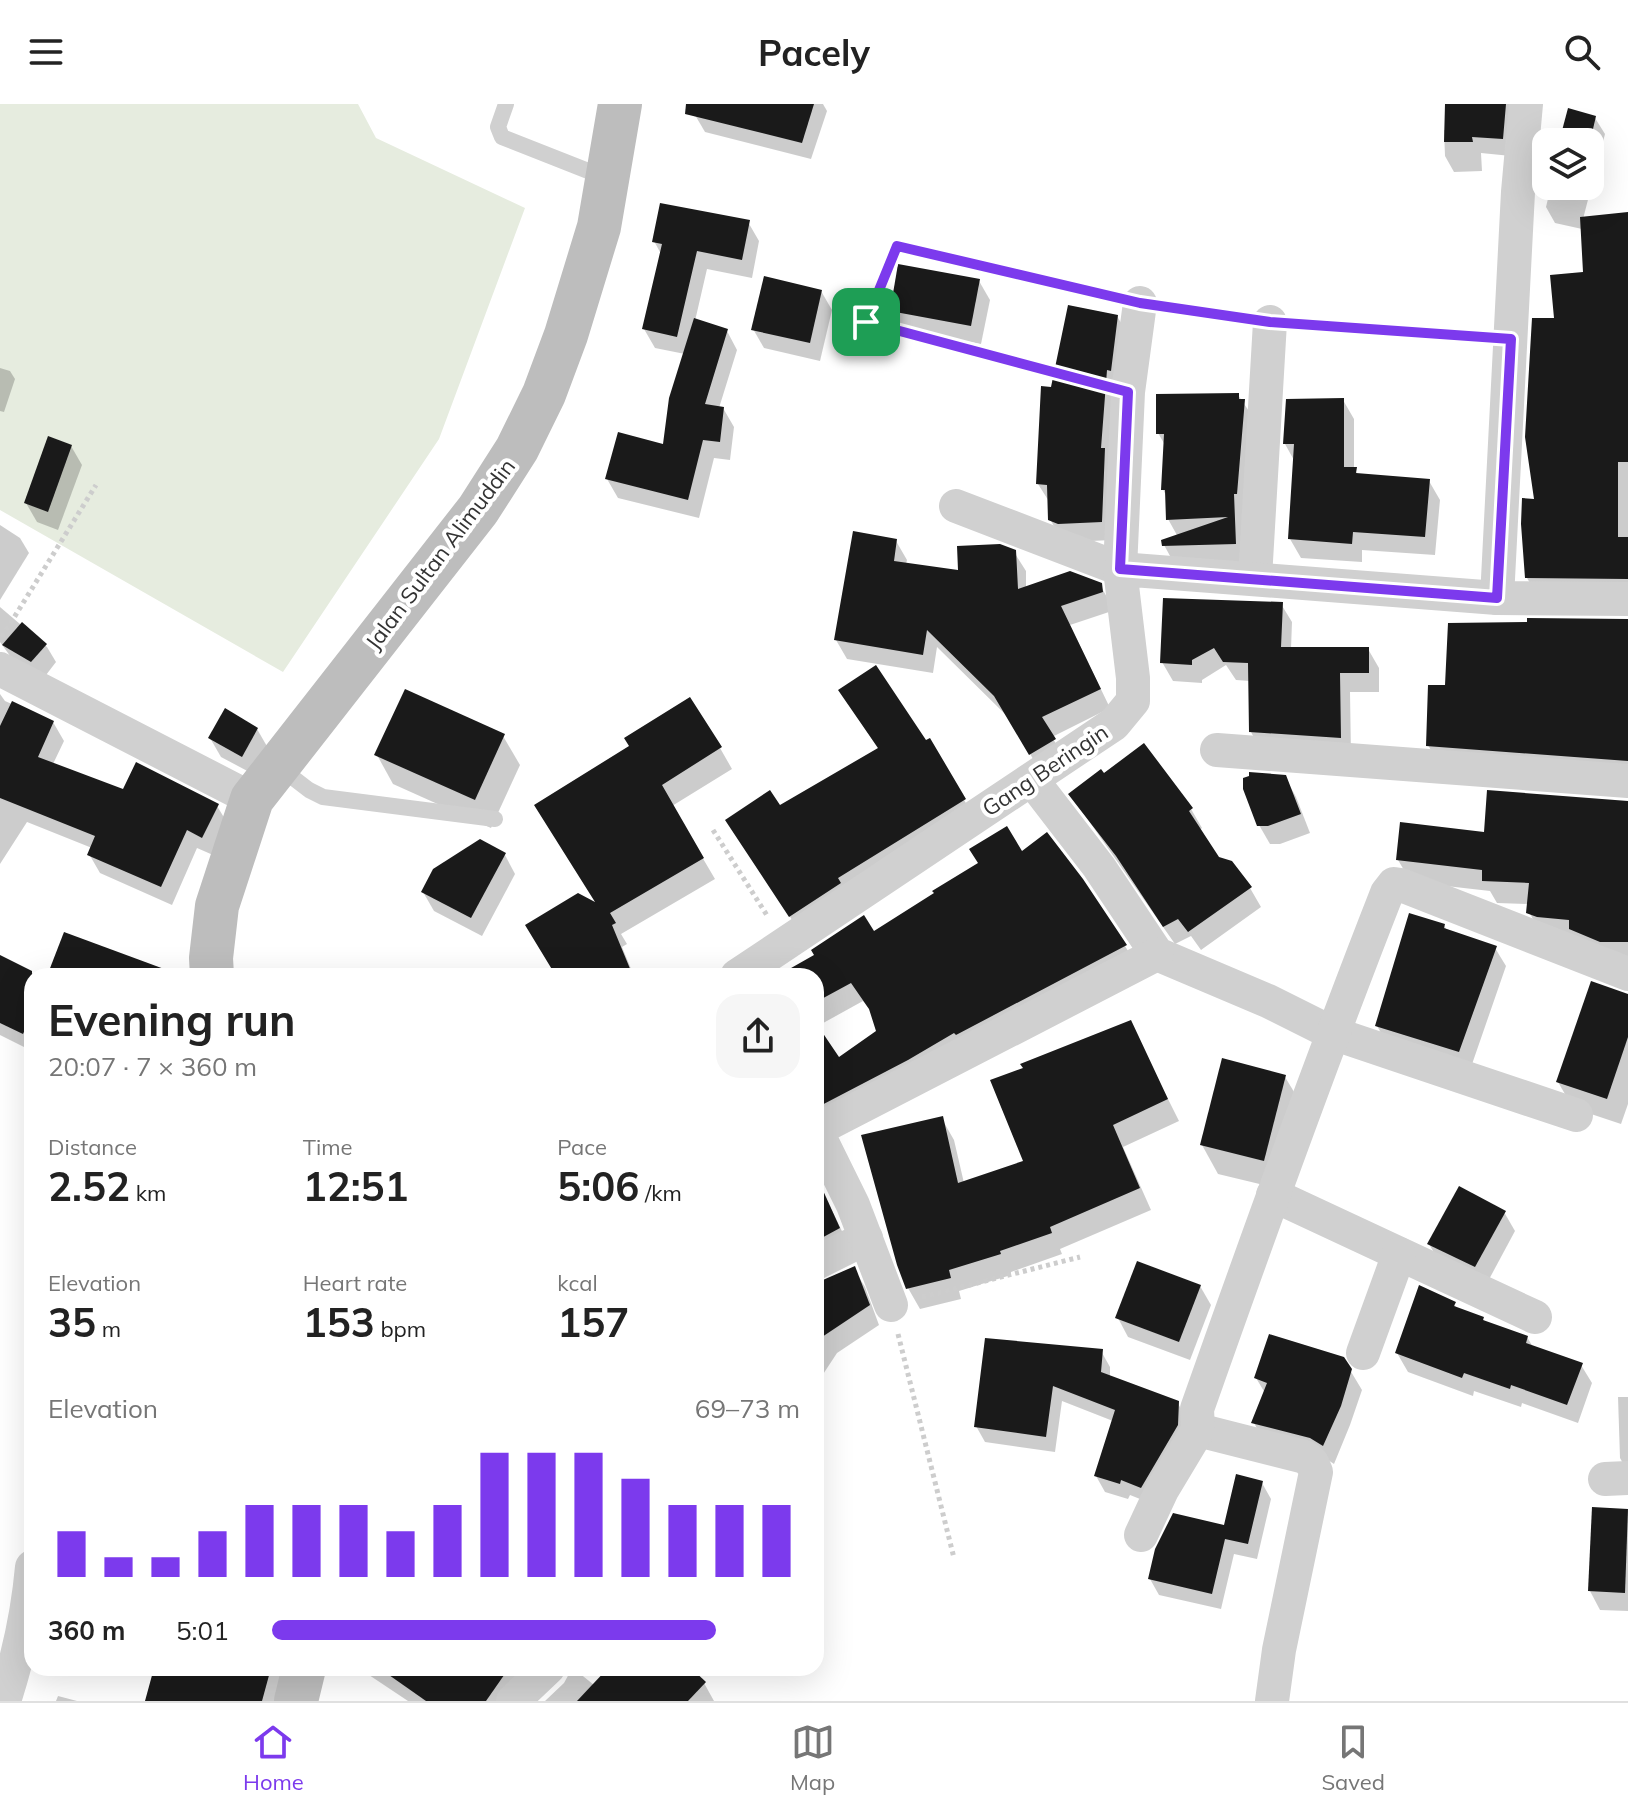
<!DOCTYPE html>
<meta charset="utf-8">
<style>
:root{--surface:#fff;--page:#f6f6f6;--text:#222;--muted:#767676;--line:#e0e0e0;--accent:#7c3aed}
body{margin:0;font-family:Mulish,sans-serif;background:var(--page);color:var(--text);height:100vh;display:flex;flex-direction:column;font-size:30px;white-space:nowrap}
*{box-sizing:border-box;margin:0}
p{font-size:26px;color:var(--muted)}
.icon{flex:none;width:44px;height:44px;fill:none;stroke:currentColor;stroke-width:2;stroke-linecap:round;stroke-linejoin:round}
.map{position:relative;flex:1;overflow:hidden}
.details{position:absolute;left:24px;top:864px;width:800px;height:708px;display:flex;flex-direction:column;background:var(--surface);border-radius:24px;box-shadow:0 8px 32px #0002}
.details>*{flex:none}
.controls{position:absolute;left:1532px;top:24px;display:grid;gap:16px}
.controls a{display:grid;place-items:center;width:72px;height:72px;border-radius:16px;background:var(--surface);box-shadow:0 8px 32px #0002;font-size:40px}
.pin{position:absolute;display:grid;place-items:center;width:68px;height:68px;color:#fff;margin:-34px;border-radius:16px;box-shadow:0 4px 12px #0006}
.round{display:grid;place-items:center;flex:none;width:84px;height:84px;border-radius:24px;background:var(--page)}
.head{display:flex;align-items:center;justify-content:space-between;height:136px;padding:0 24px}
h1{font-size:44px;font-weight:700;line-height:60px}
.metrics{display:grid;grid-template-columns:repeat(3,1fr);gap:12px;height:136px;padding:8px 24px}
.metrics div{display:grid;align-content:center}
.metrics b{font-size:40px;font-weight:700}
.metrics small{font-size:22px;font-weight:400}
.metrics p{font-size:22px}
.chart{height:224px;padding:16px 24px}
.chart p{display:flex;justify-content:space-between}
.chart svg{width:100%;height:144px;margin-top:8px;stroke:var(--accent);stroke-width:6}
ul{padding:0 24px;list-style:none;font-size:26px}
li{display:grid;grid-template-columns:128px 96px 1fr;align-items:center;height:60px}
li i{height:20px;border-radius:10px;background:var(--accent)}
header{display:flex;justify-content:space-between;align-items:center;height:104px;padding:0 24px;background:var(--surface);font-size:36px;font-weight:700}
.menu{display:flex;justify-content:space-around;align-items:center;height:112px;border-top:2px solid var(--line);background:var(--surface);font-size:22px;color:var(--muted)}
.menu a{display:grid;justify-items:center;gap:4px}
.menu .selected{color:var(--accent)}
.map>svg:first-child{display:block}
</style>
<header><svg class="icon" aria-label="menu" viewBox="0 0 24 24"><path d="M4 6h16M4 12h16M4 18h16"/></svg>Pacely<svg class="icon" aria-label="search" viewBox="0 0 24 24"><circle cx="10" cy="10" r="6"/><path d="M15 15l6 6"/></svg></header>
<div class="map">
<svg width="1628" height="1597" viewBox="0 0 1628 1597">
<rect width="100%" height="100%" fill="#fff"/>
<!-- green -->
<polygon fill="#e6ecdf" points="0,0 358,0 376,34 525,104 439,335 283,568 0,406"/>
<!-- shadow -->
<g fill="#0003" fill-rule="evenodd">
<polygon points="698,0 823,0 827,7 811,55 705,28 695,11"/>
<polygon points="1447,0 1514,0 1511,52 1481,49 1482,67 1454,68 1445,52 1444,26 1447,26"/>
<polygon points="1595,14 1605,30 1583,115 1628,110 1628,492 1537,491 1527,474 1556,216 1585,170 1582,125 1555,119 1546,103 1551,82 1590,82 1590,38 1561,38"/>
<polygon points="748,118 759,137 752,174 707,165 695,217 727,227 737,246 719,304 723,304 734,323 730,356 714,354 699,414 618,394 607,375 664,342 685,250 655,244 644,225 661,150 654,137"/>
<polygon points="979,177 990,196 981,240 903,225 892,206"/>
<polygon points="821,187 832,206 820,257 764,244 753,225"/>
<polygon points="1117,212 1128,231 1112,436 1070,438 1061,435 1050,415 1050,399 1038,380 1053,285"/>
<polygon points="0,264 10,267 15,275 4,308 0,307"/>
<polygon points="1238,291 1255,316 1245,459 1175,461 1164,441 1178,433 1168,415 1167,394 1163,385 1165,341 1158,329"/>
<polygon points="1343,296 1354,315 1354,365 1359,372 1429,377 1440,396 1435,451 1362,446 1362,458 1301,454 1290,435 1295,358 1285,340"/>
<polygon points="71,342 82,361 58,426 37,418 26,399"/>
<polygon points="0,421 20,434 29,449 0,496"/>
<polygon points="896,437 907,456 906,460 960,469 1014,448 1026,467 1026,484 1100,481 1111,500 1112,507 1070,521 1110,604 1052,633 1065,655 1041,668 1007,612 937,543 933,569 847,555 836,536"/>
<polygon points="1281,500 1292,518 1291,545 1368,545 1379,564 1379,588 1350,588 1351,652 1261,647 1251,628 1250,577 1236,576 1226,561 1202,576 1202,579 1173,577 1162,558"/>
<polygon points="0,503 47,543 56,558 46,571 13,556 0,538"/>
<polygon points="1628,517 1628,675 1438,659 1428,641 1447,583"/>
<polygon points="0,590 5,597 53,618 64,637 53,660 124,688 217,702 228,720 213,751 197,744 172,801 100,769 89,750 92,744 27,718 0,760"/>
<polygon points="854,608 925,639 929,636 977,718 804,834 727,717 780,703 879,646"/>
<polygon points="257,625 268,644 253,670 221,653 210,634"/>
<polygon points="503,632 520,661 491,724 393,680 377,651"/>
<polygon points="720,644 732,665 672,702 715,775 621,830 627,840 622,843 634,872 540,872 554,866 599,802 549,722"/>
<polygon points="1285,673 1296,693 1310,729 1280,740 1270,740 1259,721"/>
<polygon points="1070,690 1191,705 1202,724 1199,726 1218,755 1250,784 1261,803 1201,846 1191,832 1175,840"/>
<polygon points="1628,699 1628,859 1542,831 1529,808 1529,800 1497,799 1490,787 1411,778 1398,756"/>
<path d="M 1021,750 L 1125,842 L 1136,860 L 816,1028 L 816,872 L 781,872 L 874,829 ZM 863,897 L 873,910 L 878,928 L 839,956 L 816,923 Z"/>
<polygon points="505,751 515,770 482,832 434,807 423,788"/>
<polygon points="1444,821 1447,827 1495,844 1506,862 1470,966 1388,941 1377,922"/>
<polygon points="0,854 38,872 32,872 32,947 0,931"/>
<polygon points="1628,891 1628,1000 1621,1020 1573,1004 1558,978"/>
<polygon points="1130,919 1179,1017 1123,1043 1151,1106 1060,1145 1062,1150 1011,1168 1011,1171 959,1187 961,1195 920,1205 908,1184 942,1015 954,1036 964,1079 1026,1058"/>
<polygon points="1285,973 1302,1001 1280,1085 1218,1070 1202,1041"/>
<polygon points="816,1073 850,1144 816,1163"/>
<polygon points="1504,1108 1515,1127 1486,1181 1440,1159 1429,1140"/>
<polygon points="854,1165 865,1183 879,1221 837,1249 816,1281 816,1181"/>
<polygon points="1200,1182 1211,1201 1190,1256 1128,1233 1118,1214"/>
<polygon points="1454,1200 1457,1205 1483,1215 1486,1219 1527,1233 1533,1243 1581,1261 1592,1279 1578,1319 1522,1299 1521,1303 1474,1287 1473,1292 1408,1268 1397,1249"/>
<polygon points="1101,1247 1110,1263 1110,1273 1177,1298 1187,1315 1150,1399 1130,1391 1128,1395 1105,1388 1096,1372 1113,1317 1062,1297 1055,1348 985,1338 976,1322"/>
<polygon points="1350,1266 1362,1286 1350,1321 1334,1360 1322,1352 1264,1337 1254,1319 1265,1289 1256,1274"/>
<polygon points="1618,1293 1628,1293 1628,1368 1620,1354"/>
<polygon points="1262,1379 1271,1395 1257,1455 1234,1450 1221,1505 1159,1491 1150,1475 1225,1423"/>
<polygon points="1594,1405 1628,1407 1628,1507 1600,1506 1590,1487"/>
<polygon points="156,1564 277,1564 284,1575 279,1597 148,1597"/>
<polygon points="365,1564 573,1564 594,1581 611,1564 688,1564 704,1579 714,1597 545,1597 564,1579 570,1568 557,1566 519,1597 408,1597 369,1571"/>
<polygon points="58,1592 77,1597 56,1597"/>
</g>
<!-- building -->
<g fill="#1a1a1a">
<polygon points="686,0 814,0 802,39 685,10"/>
<polygon points="1445,0 1506,0 1503,35 1472,33 1473,38 1444,38"/>
<polygon points="1568,4 1596,12 1590,38 1559,38"/>
<polygon points="660,99 750,116 742,156 697,147 677,233 642,225 662,140 652,138"/>
<polygon points="1628,108 1628,358 1618,358 1618,433 1628,433 1628,475 1525,474 1521,420 1522,394 1534,395 1525,333 1532,214 1554,214 1550,171 1583,168 1580,113"/>
<polygon points="898,160 980,175 971,222 890,207"/>
<polygon points="764,172 822,186 810,239 751,226"/>
<polygon points="1068,201 1118,211 1111,267 1107,266 1101,344 1105,344 1102,418 1058,420 1048,416 1047,381 1036,380 1041,282 1051,283"/>
<polygon points="694,214 728,225 705,300 724,303 720,338 703,336 688,396 605,375 618,328 663,340 669,294"/>
<polygon points="1239,289 1239,295 1245,295 1237,390 1234,390 1236,440 1162,442 1161,436 1228,413 1166,416 1165,386 1161,386 1164,330 1156,330 1156,290"/>
<polygon points="1344,294 1344,363 1357,363 1356,369 1430,375 1425,433 1353,428 1352,440 1288,435 1294,340 1283,340 1286,295"/>
<polygon points="48,332 72,341 48,408 24,399"/>
<polygon points="853,427 897,435 894,457 958,466 957,442 1000,440 1016,446 1018,485 1070,467 1102,479 1103,488 1061,502 1101,585 1042,613 1056,635 1029,651 994,592 927,526 923,551 834,536"/>
<polygon points="1163,494 1283,498 1281,543 1369,543 1369,569 1340,569 1341,634 1249,628 1248,559 1223,558 1214,544 1192,556 1192,561 1160,559"/>
<polygon points="1527,514 1628,515 1628,657 1426,642 1428,581 1445,581 1448,519 1527,518"/>
<polygon points="22,518 47,540 31,558 2,541"/>
<polygon points="876,561 926,636 930,634 966,695 838,774 841,779 789,813 725,716 770,686 780,701 878,644 838,586"/>
<polygon points="405,585 505,630 475,696 374,651"/>
<polygon points="690,593 722,643 662,681 704,754 610,809 616,819 612,821 633,872 556,872 525,821 578,789 595,798 534,701 629,642 624,634"/>
<polygon points="12,597 54,617 38,653 123,685 136,658 219,700 202,734 187,726 161,783 87,751 95,732 0,694 0,622"/>
<polygon points="225,604 258,624 242,653 208,634"/>
<polygon points="1144,639 1193,704 1189,707 1219,753 1232,757 1252,783 1188,828 1178,815 1163,823 1116,752 1068,690 1101,665 1104,669"/>
<polygon points="1249,668 1286,671 1301,710 1268,722 1257,722 1243,685 1243,674 1249,672"/>
<polygon points="1487,686 1628,697 1628,838 1600,838 1569,825 1569,816 1537,813 1526,809 1529,779 1482,777 1482,766 1396,756 1400,718 1484,728"/>
<polygon points="1007,722 1022,747 1047,728 1083,775 1127,841 956,931 954,929 908,956 816,1004 816,919 839,953 876,927 869,905 851,879 816,898 816,872 777,872 814,851 811,846 864,811 874,827 934,789 932,787 978,759 969,745"/>
<polygon points="480,735 506,749 471,814 421,788 433,765"/>
<polygon points="1409,809 1445,820 1444,824 1497,842 1459,948 1375,922"/>
<polygon points="64,828 175,869 175,872 47,872"/>
<polygon points="0,851 32,867 32,911 23,930 0,919"/>
<polygon points="1591,877 1628,890 1628,933 1607,995 1556,978"/>
<polygon points="1131,916 1168,995 1113,1021 1140,1084 1050,1123 1052,1129 1000,1147 1001,1150 949,1166 951,1174 906,1185 897,1161 861,1031 943,1012 958,1079 1023,1057 990,976 1023,964 1020,960"/>
<polygon points="1222,954 1286,971 1264,1057 1200,1041"/>
<polygon points="816,1071 840,1124 816,1137"/>
<polygon points="1459,1082 1506,1107 1475,1163 1427,1140"/>
<polygon points="1137,1157 1201,1181 1179,1238 1115,1214"/>
<polygon points="855,1162 870,1201 816,1237 816,1179"/>
<polygon points="1419,1181 1456,1198 1454,1202 1484,1213 1483,1216 1528,1232 1526,1239 1583,1259 1567,1301 1511,1281 1510,1285 1464,1269 1462,1274 1395,1249"/>
<polygon points="1269,1230 1344,1253 1352,1265 1341,1302 1323,1342 1310,1334 1251,1319 1267,1279 1254,1274"/>
<polygon points="985,1234 1103,1245 1101,1268 1179,1297 1178,1321 1141,1384 1121,1376 1120,1380 1094,1372 1115,1306 1053,1282 1046,1333 974,1323"/>
<polygon points="1236,1370 1263,1377 1248,1440 1225,1435 1212,1490 1148,1475 1155,1445 1173,1409 1224,1421"/>
<polygon points="1592,1403 1628,1405 1625,1489 1588,1487"/>
<polygon points="154,1564 271,1564 262,1597 145,1597"/>
<polygon points="379,1564 509,1564 486,1597 426,1597"/>
<polygon points="608,1564 691,1564 706,1578 688,1597 577,1597"/>
</g>
<g fill="none" stroke-linecap="round" stroke-linejoin="round">
<!-- path -->
<g stroke="#cdcdcd" stroke-width="5" stroke-dasharray="4 4" stroke-linecap="butt">
<polyline points="1170,203 1239,213"/>
<polyline points="1301,220 1478,233"/>
<polyline points="1096,279 866,218 897,142 1109,192"/>
<polyline points="2,533 96,381"/>
<polyline points="713,726 768,813"/>
<polyline points="922,1193 1080,1153"/>
<polyline points="898,1230 954,1454"/>
</g>
<!-- lane -->
<g stroke="#d0d0d0" stroke-width="16">
<polyline points="506,0 498,23 502,33 606,74"/>
<polyline points="279,663 309,686 323,693 495,715"/>
</g>
<!-- street -->
<g stroke="#d0d0d0" stroke-width="34">
<polyline points="956,402 1120,465 1128,288 1140,199"/>
<polyline points="1255,474 1270,218"/>
<polyline points="1497,494 1518,88 1526,0"/>
<polyline points="0,565 252,695"/>
<polyline points="1217,646 1628,677"/>
<polyline points="1032,676 1099,763 1157,850 1268,897 1332,929 1576,1011"/>
<polyline points="737,872 1114,620 1133,597 1133,574 1120,465 1497,494 1628,495"/>
<polyline points="1273,1091 1535,1213"/>
<polyline points="816,1159 866,1134"/>
<polyline points="891,1201 853,1101 816,1026 1157,850"/>
<polyline points="1363,1249 1399,1150"/>
<polyline points="1198,1326 1305,1353 1312,1359 1316,1368 1279,1546 1272,1597"/>
<polyline points="1605,1375 1628,1374"/>
<path d="M 1141,1431 L 1162,1386 L 1198,1326 L 1197,1305 C 1258,1132 1320,960 1387,789 L 1394,780 L 1401,781 L 1628,870"/>
<path d="M 4,1597 C 18,1554 28,1508 32,1463"/>
<polyline points="513,1597 548,1564"/>
</g>
<!-- secondary -->
<g stroke="#bdbdbd" stroke-width="44">
<polyline points="212,872 211,854 217,802 252,695 478,406 517,345 544,290 566,231 599,123 620,0"/>
<polyline points="296,1597 304,1564"/>
</g>
</g>
<g fill="none" stroke-linecap="round" stroke-linejoin="round">
<!-- route casing -->
<g stroke="#fff" stroke-width="16">
<polygon id="route" points="897,142 1140,199 1270,218 1511,235 1497,494 1120,465 1128,288 866,218"/>
</g>
<!-- route -->
<use href="#route" stroke="#7c3aed" stroke-width="10"/>
</g>
<g text-anchor="middle" stroke-width="8" stroke-linejoin="round" paint-order="stroke">
<!-- street labels -->
<g font-size="22" fill="#333" stroke="#fff">
<text transform="translate(440 450) rotate(-53)" y="8">Jalan Sultan Alimuddin</text>
<text transform="translate(1045 666) rotate(-34)" y="8">Gang Beringin</text>
</g>
</g>
</svg>
<div class="controls">
<a><svg class="icon" aria-label="layers" viewBox="0 0 24 24"><path d="M12 4l9 5-9 5-9-5zM3 14l9 5 9-5"/></svg></a>
</div>
<div class="pin" style="left:866px;top:218px;background:#1e9e55"><svg class="icon" aria-label="arrive" viewBox="0 0 24 24"><path d="M6 21V4h12l-3 4 3 4H6"/></svg></div>
<section class="details">
<div class="head"><div><h1>Evening run</h1><p>20:07 · 7 × 360 m</p></div><a class="round"><svg class="icon" aria-label="share" viewBox="0 0 24 24"><path d="M12 15V3M7 8l5-5 5 5M5 13v7h14v-7"/></svg></a></div>
<div class="metrics">
<div><p>Distance</p><b>2.52<small> km</small></b></div>
<div><p>Time</p><b>12:51</b></div>
<div><p>Pace</p><b>5:06<small> /km</small></b></div>
</div>
<div class="metrics">
<div><p>Elevation</p><b>35<small> m</small></b></div>
<div><p>Heart rate</p><b>153<small> bpm</small></b></div>
<div><p>kcal</p><b>157</b></div>
</div>
<div class="chart"><p><span>Elevation</span>69–73 m</p>
<svg viewBox="0 0 160 44" preserveAspectRatio="none"><path d="M5 44V30M15 44V38M25 44V38M35 44V30M45 44V22M55 44V22M65 44V22M75 44V30M85 44V22M95 44V6M105 44V6M115 44V6M125 44V14M135 44V22M145 44V22M155 44V22"/></svg>
</div>
<ul>
<li><b>360 m</b>5:01<i style="width:84%"></i></li>
</ul>
</section>
</div>
<nav class="menu">
<a class="selected"><svg class="icon" aria-label="home" viewBox="0 0 24 24"><path d="M3 11l9-7 9 7M6 9v11h12V9"/></svg>Home</a>
<a><svg class="icon" aria-label="map" viewBox="0 0 24 24"><path d="M3 6l6-2 6 2 6-2v14l-6 2-6-2-6 2zM9 4v14M15 6v14"/></svg>Map</a>
<a><svg class="icon" aria-label="saved" viewBox="0 0 24 24"><path d="M7 4h10v16l-5-4-5 4z"/></svg>Saved</a>
</nav>
